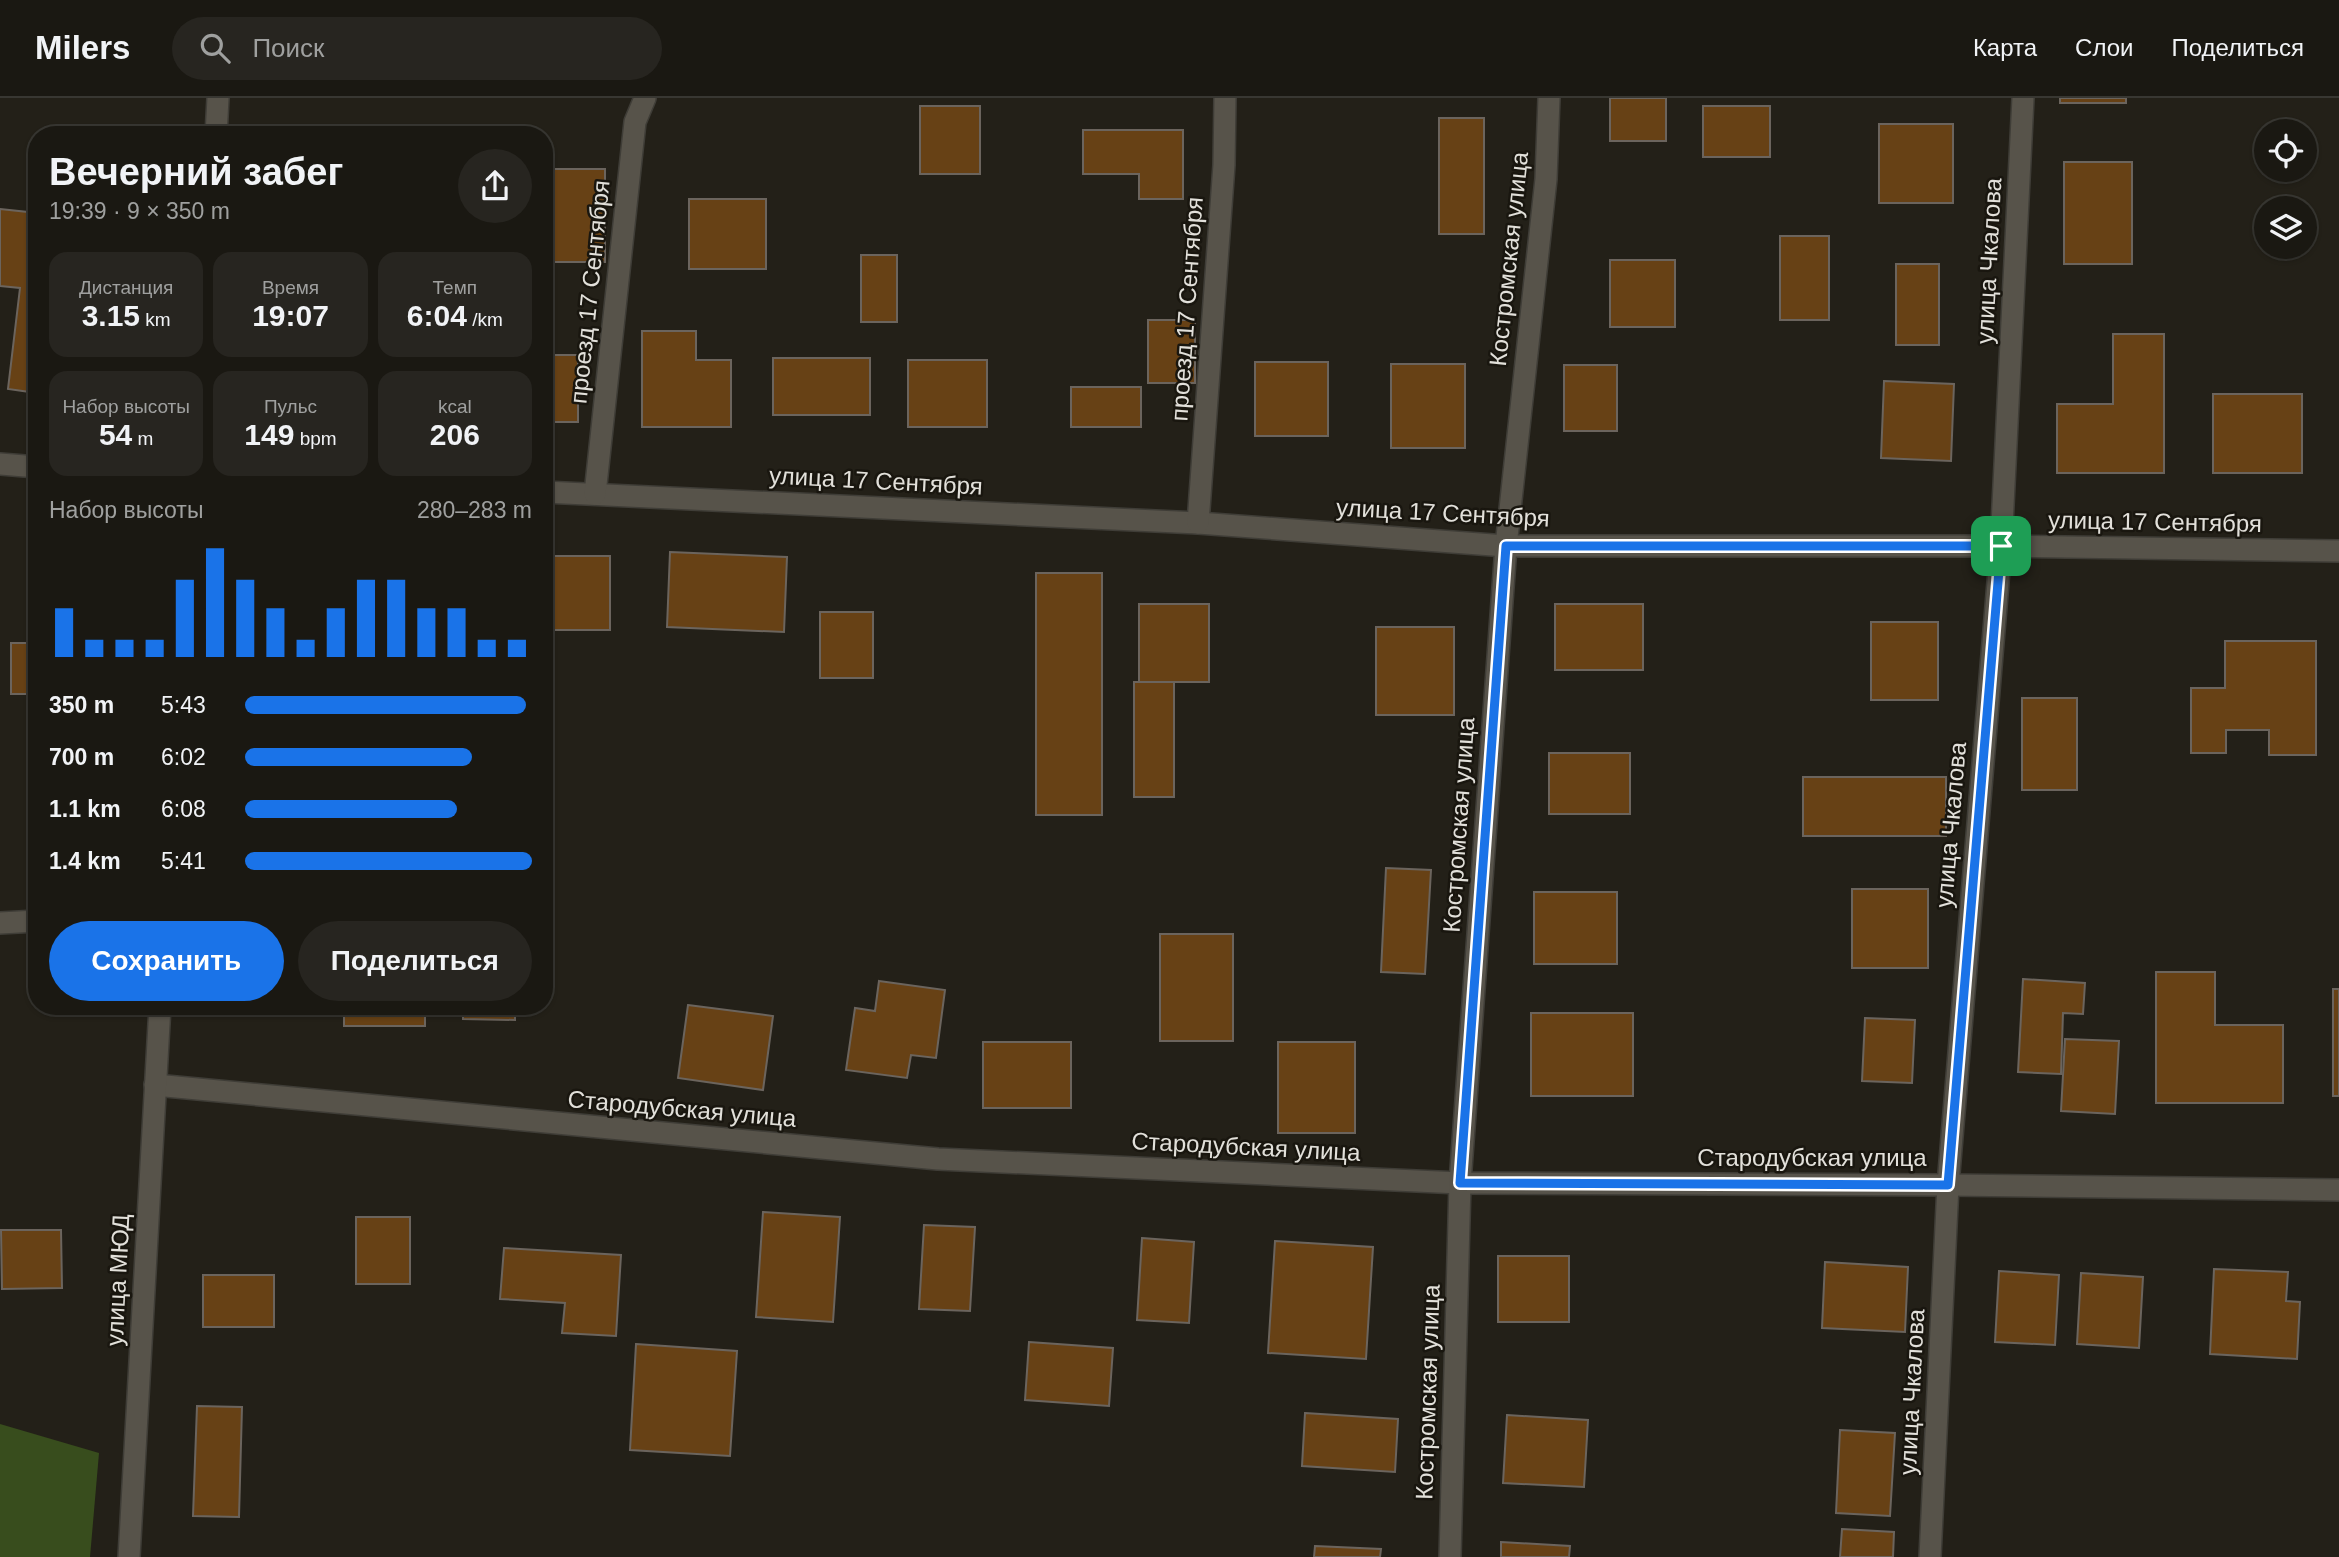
<!DOCTYPE html>
<html lang="ru">
<meta charset="utf-8">
<style>
:root{--surface:#1a1812;--page:#272520;--text:#f1f3f6;--muted:#9fa09f;--line:#383732;--accent:#1a73e8}
body{margin:0;font-family:Arial,sans-serif;background:var(--page);color:var(--text);height:100vh;display:flex;flex-direction:column;font-size:26px;white-space:nowrap}
*{box-sizing:border-box;margin:0}
p{font-size:23px;color:var(--muted)}
.icon{flex:none;width:38px;height:38px;fill:none;stroke:currentColor;stroke-width:2;stroke-linecap:round;stroke-linejoin:round}
.map{position:relative;flex:1;overflow:hidden}
.panel{position:absolute;left:28px;top:28px;width:525px;height:889px;display:flex;flex-direction:column;background:var(--surface);border-radius:28px;box-shadow:0 2px 5px #0004,0 0 0 2px var(--line)}
.panel>*{flex:none}
.controls{position:absolute;left:2254px;top:21px;display:grid;gap:14px}
.controls a{display:grid;place-items:center;width:63px;height:63px;border-radius:50%;background:var(--surface);box-shadow:0 2px 5px #0004,0 0 0 2px var(--line);font-size:35px}
.pin{position:absolute;display:grid;place-items:center;width:60px;height:60px;color:#fff;margin:-30px;border-radius:14px;box-shadow:0 4px 10px #0006}
.round{display:grid;place-items:center;flex:none;width:74px;height:74px;border-radius:37px;background:var(--page)}
.overview{display:flex;align-items:center;justify-content:space-between;height:119px;padding:0 21px}
h1{font-size:38px;font-weight:700;line-height:52px}
.metrics{display:grid;grid-template-columns:repeat(3,1fr);gap:10px;height:119px;padding:7px 21px}
.metrics div{display:grid;align-content:center;border-radius:18px;background:var(--page);text-align:center}
.metrics b{font-size:30px;font-weight:700}
.metrics small{font-size:19px;font-weight:400}
.metrics p{font-size:19px}
.chart{height:196px;padding:14px 21px}
.chart p{display:flex;justify-content:space-between}
.chart svg{width:100%;height:126px;margin-top:7px;stroke:var(--accent);stroke-width:6}
.action{display:flex;gap:14px;margin-top:auto;padding:14px 21px}
.action a{flex:1;height:80px;border-radius:42px;background:var(--accent);color:#fff;font-size:28px;font-weight:700;line-height:80px;text-align:center}
.action a+a{background:var(--page);color:var(--text)}
ul{padding:0 21px;list-style:none;font-size:23px}
li{display:grid;grid-template-columns:112px 84px 1fr;align-items:center;height:52px}
li i{height:18px;border-radius:9px;background:var(--accent)}
header{display:flex;align-items:center;gap:42px;box-sizing:border-box;height:98px;padding:0 35px;background:var(--surface);border-bottom:2px solid var(--line)}
header strong{font-size:33px}
nav{display:flex;gap:38px;margin-inline-start:auto;font-size:24px}
.search{width:490px;height:63px;background:var(--page);display:flex;align-items:center;gap:18px;box-sizing:border-box;padding:0 24px;border-radius:38px;color:var(--muted);font-size:26px}
.map>svg:first-child{display:block}
</style>
<header>
<strong>Milers</strong>
<div class="search"><svg class="icon" aria-label="search" viewBox="0 0 24 24"><circle cx="10" cy="10" r="6"/><path d="M15 15l6 6"/></svg>Поиск</div>
<nav><a>Карта</a><a>Слои</a><a>Поделиться</a></nav>
</header>
<div class="map">
<svg width="2339" height="1459" viewBox="0 0 2339 1459">
<rect width="100%" height="100%" fill="#232018"/>
<!-- green -->
<polygon fill="#384d1d" points="0,1326 99,1355 90,1459 0,1459"/>
<!-- building -->
<g fill="#674115" stroke="#6b645d" stroke-width="2">
<rect x="1610" y="0" width="56" height="43"/>
<rect x="2060" y="0" width="66" height="5"/>
<rect x="920" y="8" width="60" height="68"/>
<rect x="1703" y="8" width="67" height="51"/>
<rect x="1439" y="20" width="45" height="116"/>
<rect x="1879" y="26" width="74" height="79"/>
<polygon points="1083,32 1183,32 1183,101 1139,101 1139,76 1083,76"/>
<rect x="293" y="34" width="64" height="3"/>
<rect x="2064" y="64" width="68" height="102"/>
<rect x="544" y="71" width="61" height="93"/>
<rect x="689" y="101" width="77" height="70"/>
<polygon points="0,111 37,115 37,295 8,291 20,190 0,188"/>
<rect x="1780" y="138" width="49" height="84"/>
<rect x="861" y="157" width="36" height="67"/>
<rect x="1610" y="162" width="65" height="67"/>
<rect x="1896" y="166" width="43" height="81"/>
<rect x="1148" y="222" width="47" height="63"/>
<polygon points="642,233 696,233 696,262 731,262 731,329 642,329"/>
<polygon points="2113,236 2164,236 2164,375 2057,375 2057,306 2113,306"/>
<rect x="544" y="257" width="34" height="67"/>
<rect x="773" y="260" width="97" height="57"/>
<rect x="908" y="262" width="79" height="67"/>
<rect x="1255" y="264" width="73" height="74"/>
<rect x="1391" y="266" width="74" height="84"/>
<rect x="1564" y="267" width="53" height="66"/>
<polygon points="1884,283 1954,286 1951,363 1881,360"/>
<rect x="1071" y="289" width="70" height="40"/>
<rect x="2213" y="296" width="89" height="79"/>
<polygon points="670,454 787,459 784,534 667,529"/>
<rect x="544" y="458" width="66" height="74"/>
<rect x="1036" y="475" width="66" height="242"/>
<rect x="1139" y="506" width="70" height="78"/>
<rect x="1555" y="506" width="88" height="66"/>
<rect x="820" y="514" width="53" height="66"/>
<rect x="1871" y="524" width="67" height="78"/>
<rect x="1376" y="529" width="78" height="88"/>
<polygon points="2225,543 2316,543 2316,657 2269,657 2269,632 2226,632 2226,655 2191,655 2191,590 2225,590"/>
<rect x="11" y="545" width="26" height="51"/>
<rect x="1134" y="584" width="40" height="115"/>
<rect x="2022" y="600" width="55" height="92"/>
<rect x="1549" y="655" width="81" height="61"/>
<rect x="1803" y="679" width="143" height="59"/>
<polygon points="1386,770 1431,772 1425,876 1381,874"/>
<rect x="1852" y="791" width="76" height="79"/>
<rect x="1534" y="794" width="83" height="72"/>
<rect x="1160" y="836" width="73" height="107"/>
<polygon points="2156,874 2215,874 2215,927 2283,927 2283,1005 2156,1005"/>
<polygon points="2023,881 2085,885 2083,916 2063,915 2061,976 2018,974"/>
<polygon points="879,883 945,892 936,960 911,957 907,980 846,972 855,910 875,913"/>
<rect x="2333" y="891" width="6" height="107"/>
<polygon points="688,907 773,918 763,992 678,980"/>
<rect x="234" y="908" width="58" height="4"/>
<rect x="344" y="908" width="81" height="20"/>
<polygon points="463,908 515,908 515,922 463,921"/>
<rect x="1531" y="915" width="102" height="83"/>
<polygon points="1865,920 1915,922 1912,985 1862,983"/>
<polygon points="2065,941 2119,943 2115,1016 2061,1013"/>
<rect x="983" y="944" width="88" height="66"/>
<rect x="1278" y="944" width="77" height="91"/>
<polygon points="763,1114 840,1119 833,1224 756,1219"/>
<rect x="356" y="1119" width="54" height="67"/>
<polygon points="924,1127 975,1129 970,1213 919,1211"/>
<polygon points="1,1132 61,1132 62,1190 2,1191"/>
<polygon points="1142,1140 1194,1144 1189,1225 1137,1222"/>
<polygon points="1275,1143 1373,1149 1366,1261 1268,1255"/>
<polygon points="504,1150 621,1157 616,1238 562,1235 565,1205 500,1201"/>
<rect x="1498" y="1158" width="71" height="66"/>
<polygon points="1825,1164 1908,1169 1905,1234 1822,1230"/>
<polygon points="2214,1171 2288,1174 2286,1203 2300,1204 2297,1261 2210,1256"/>
<polygon points="1999,1173 2059,1177 2055,1247 1995,1244"/>
<polygon points="2081,1175 2143,1179 2139,1250 2077,1246"/>
<rect x="203" y="1177" width="71" height="52"/>
<polygon points="1029,1244 1113,1250 1109,1308 1025,1302"/>
<polygon points="636,1246 737,1253 730,1358 630,1352"/>
<polygon points="197,1308 242,1309 239,1419 193,1418"/>
<polygon points="1305,1315 1398,1321 1395,1374 1302,1368"/>
<polygon points="1507,1317 1588,1322 1584,1389 1503,1385"/>
<polygon points="1840,1332 1895,1335 1890,1418 1836,1415"/>
<polygon points="1842,1431 1894,1434 1893,1459 1840,1459"/>
<polygon points="1501,1444 1570,1448 1569,1459 1501,1459"/>
<polygon points="1315,1448 1381,1451 1380,1459 1314,1459"/>
</g>
<g fill="none" stroke-linecap="round" stroke-linejoin="round">
<!-- street casing -->
<g stroke="#3f3d37" stroke-width="24">
<g id="street">
<polyline points="216,37 218,0"/>
<polyline points="0,366 37,369"/>
<polyline points="544,394 1198,425 1506,448 2001,448 2339,453"/>
<polyline points="595,396 635,24 645,0"/>
<polyline points="1198,425 1224,67 1225,0"/>
<polyline points="0,825 37,823"/>
<polyline points="155,987 938,1061 1460,1085 1948,1087 2339,1092"/>
<polyline points="129,1459 160,908"/>
<polyline points="1450,1459 1460,1085 1506,448 1546,81 1549,0"/>
</g>
</g>
<!-- secondary casing -->
<g stroke="#3f3d37" stroke-width="24">
<polyline id="secondary" points="1930,1459 1948,1087 2001,448 2023,0"/>
</g>
<!-- street -->
<use href="#street" stroke="#57534a" stroke-width="21"/>
<!-- secondary -->
<use href="#secondary" stroke="#57534a" stroke-width="21"/>
</g>
<g fill="none" stroke-linecap="round" stroke-linejoin="round">
<!-- route casing -->
<g stroke="#fff" stroke-width="14">
<polygon id="route" points="1506,448 2001,448 1948,1087 1460,1085"/>
</g>
<!-- route -->
<use href="#route" stroke="#1a73e8" stroke-width="9"/>
</g>
<g text-anchor="middle" stroke-width="5" stroke-linejoin="round" paint-order="stroke">
<!-- street labels -->
<g font-size="24" fill="#e2e0da" stroke="#19160f">
<text transform="translate(1509 161) rotate(-84)" y="8">Костромская улица</text>
<text transform="translate(1989 163) rotate(-87)" y="8">улица Чкалова</text>
<text transform="translate(590 194) rotate(-84)" y="8">проезд 17 Сентября</text>
<text transform="translate(1187 211) rotate(-86)" y="8">проезд 17 Сентября</text>
<text transform="translate(876 383) rotate(3)" y="8">улица 17 Сентября</text>
<text transform="translate(1443 415) rotate(3)" y="8">улица 17 Сентября</text>
<text transform="translate(2155 424) rotate(1)" y="8">улица 17 Сентября</text>
<text transform="translate(1459 727) rotate(-86)" y="8">Костромская улица</text>
<text transform="translate(1951 727) rotate(-85)" y="8">улица Чкалова</text>
<text transform="translate(682 1011) rotate(5)" y="8">Стародубская улица</text>
<text transform="translate(1246 1049) rotate(3)" y="8">Стародубская улица</text>
<text x="1812" y="1068">Стародубская улица</text>
<text transform="translate(118 1182) rotate(-87)" y="8">улица МЮД</text>
<text transform="translate(1428 1294) rotate(-88)" y="8">Костромская улица</text>
<text transform="translate(1912 1294) rotate(-87)" y="8">улица Чкалова</text>
</g>
</g>
</svg>
<div class="controls">
<a><svg class="icon" aria-label="locate" viewBox="0 0 24 24"><circle cx="12" cy="12" r="6"/><path d="M12 2v4M12 18v4M2 12h4M18 12h4"/></svg></a>
<a><svg class="icon" aria-label="layers" viewBox="0 0 24 24"><path d="M12 4l9 5-9 5-9-5zM3 14l9 5 9-5"/></svg></a>
</div>
<div class="pin" style="left:2001px;top:448px;background:#1e9e55"><svg class="icon" aria-label="arrive" viewBox="0 0 24 24"><path d="M6 21V4h12l-3 4 3 4H6"/></svg></div>
<section class="panel">
<div class="overview"><div><h1>Вечерний забег</h1><p>19:39 · 9 × 350 m</p></div><a class="round"><svg class="icon" aria-label="share" viewBox="0 0 24 24"><path d="M12 15V3M7 8l5-5 5 5M5 13v7h14v-7"/></svg></a></div>
<div class="metrics">
<div><p>Дистанция</p><b>3.15<small> km</small></b></div>
<div><p>Время</p><b>19:07</b></div>
<div><p>Темп</p><b>6:04<small> /km</small></b></div>
</div>
<div class="metrics">
<div><p>Набор высоты</p><b>54<small> m</small></b></div>
<div><p>Пульс</p><b>149<small> bpm</small></b></div>
<div><p>kcal</p><b>206</b></div>
</div>
<div class="chart"><p><span>Набор высоты</span>280–283 m</p>
<svg viewBox="0 0 160 44" preserveAspectRatio="none"><path d="M5 44V27M15 44V38M25 44V38M35 44V38M45 44V17M55 44V6M65 44V17M75 44V27M85 44V38M95 44V27M105 44V17M115 44V17M125 44V27M135 44V27M145 44V38M155 44V38"/></svg>
</div>
<ul>
<li><b>350 m</b>5:43<i style="width:98%"></i></li>
<li><b>700 m</b>6:02<i style="width:79%"></i></li>
<li><b>1.1 km</b>6:08<i style="width:74%"></i></li>
<li><b>1.4 km</b>5:41<i style="width:100%"></i></li>
</ul>
<div class="action"><a>Сохранить</a><a>Поделиться</a></div>
</section>
</div>
